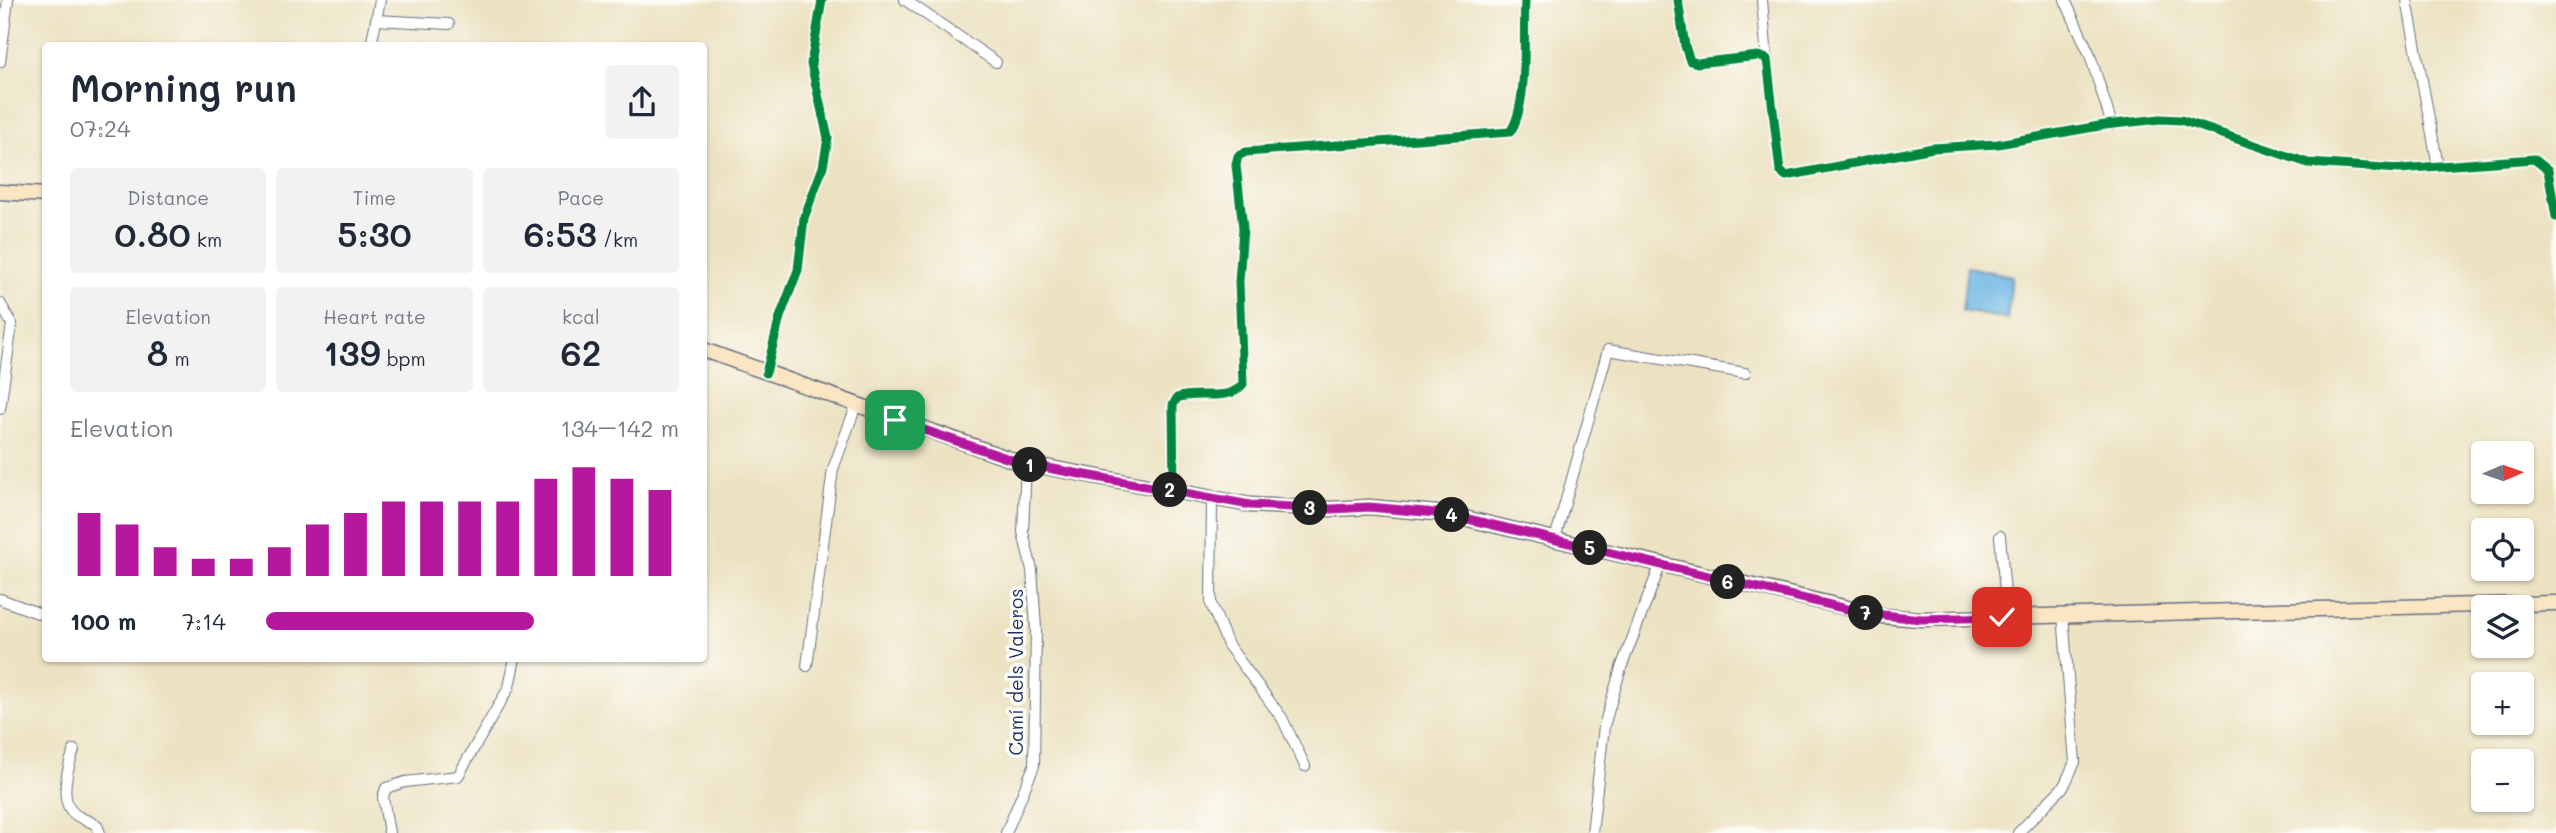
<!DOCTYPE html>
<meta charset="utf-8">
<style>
:root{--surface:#fff;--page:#f2f2f3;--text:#1f2937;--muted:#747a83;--accent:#b5179e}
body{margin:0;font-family:Mali,sans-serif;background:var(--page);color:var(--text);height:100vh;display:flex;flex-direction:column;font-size:26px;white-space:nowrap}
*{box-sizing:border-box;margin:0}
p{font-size:23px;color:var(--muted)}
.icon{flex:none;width:38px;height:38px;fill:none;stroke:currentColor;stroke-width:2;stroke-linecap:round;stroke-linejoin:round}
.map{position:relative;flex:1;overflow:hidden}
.panel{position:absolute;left:42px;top:42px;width:665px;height:620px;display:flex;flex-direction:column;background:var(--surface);border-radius:7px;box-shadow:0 2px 5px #0004}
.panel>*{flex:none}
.needle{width:46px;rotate:88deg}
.tools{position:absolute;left:2471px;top:441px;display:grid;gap:14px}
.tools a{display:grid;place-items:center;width:63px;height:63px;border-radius:7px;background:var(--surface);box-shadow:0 2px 5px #0004;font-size:35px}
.pin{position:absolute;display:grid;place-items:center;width:60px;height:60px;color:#fff;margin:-30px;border-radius:14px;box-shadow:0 4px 10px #0006}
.km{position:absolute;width:35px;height:35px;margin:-18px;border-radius:50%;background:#222;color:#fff;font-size:19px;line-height:35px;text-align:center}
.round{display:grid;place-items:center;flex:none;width:74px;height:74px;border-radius:7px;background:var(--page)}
.head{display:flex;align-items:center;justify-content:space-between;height:119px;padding:0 28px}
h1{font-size:38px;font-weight:600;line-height:52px}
.figures{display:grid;grid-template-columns:repeat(3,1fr);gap:10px;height:119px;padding:7px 28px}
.figures div{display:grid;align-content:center;border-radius:7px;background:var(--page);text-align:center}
.figures b{font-size:35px;font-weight:600}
.figures small{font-size:19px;font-weight:400}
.figures p{font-size:19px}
.chart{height:196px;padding:14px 28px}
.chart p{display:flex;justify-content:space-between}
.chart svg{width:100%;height:126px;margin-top:7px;stroke:var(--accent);stroke-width:6}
ul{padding:0 28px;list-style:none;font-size:23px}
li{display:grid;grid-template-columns:112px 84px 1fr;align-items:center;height:52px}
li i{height:18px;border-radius:9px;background:var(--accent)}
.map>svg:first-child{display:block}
</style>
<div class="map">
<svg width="2556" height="833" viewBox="0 0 2556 833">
<rect width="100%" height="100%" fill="#fdfcf7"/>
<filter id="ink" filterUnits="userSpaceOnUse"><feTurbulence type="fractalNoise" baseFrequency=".0143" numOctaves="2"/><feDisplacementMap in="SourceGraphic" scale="14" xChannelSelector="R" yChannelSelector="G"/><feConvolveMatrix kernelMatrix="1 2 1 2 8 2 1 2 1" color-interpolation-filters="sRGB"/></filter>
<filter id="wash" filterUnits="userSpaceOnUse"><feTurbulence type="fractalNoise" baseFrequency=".00686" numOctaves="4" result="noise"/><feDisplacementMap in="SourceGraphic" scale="28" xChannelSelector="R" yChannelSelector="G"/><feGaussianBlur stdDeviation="1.57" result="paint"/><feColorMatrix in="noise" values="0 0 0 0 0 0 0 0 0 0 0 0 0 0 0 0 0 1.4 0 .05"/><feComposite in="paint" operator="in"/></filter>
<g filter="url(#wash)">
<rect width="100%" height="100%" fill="#ece2c1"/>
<!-- water -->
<polygon fill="#6bb5e3" stroke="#4372a0" stroke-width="2" points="1967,267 2012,276 2007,319 1962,311"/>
</g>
<g filter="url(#ink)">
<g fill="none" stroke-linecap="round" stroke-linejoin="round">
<!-- minor casing -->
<g stroke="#646e81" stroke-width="12">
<g id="minor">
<polyline points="905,0 996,62"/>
<polyline points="1678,0 1685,46 1690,61 1697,63 1758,56 1767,59 1780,171 1786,176 1933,148 1998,144 2105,125 2160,119 2181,120 2308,163 2400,169 2534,159 2548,170 2556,217"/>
<polyline points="1762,0 1767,59"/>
<polyline points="2065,0 2090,55 2112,125"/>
<polyline points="2407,0 2438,166"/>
<polyline points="376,20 449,24"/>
<polyline points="371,46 380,0"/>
<polyline points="0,62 8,0"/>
<polyline points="0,303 12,324 0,409"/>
<polyline points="766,373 780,317 798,270 804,218 823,167 828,138 811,64 822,0"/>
<path d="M 1174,491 L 1173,405 L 1177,398 C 1197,390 1229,403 1243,384 L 1239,282 L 1243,228 L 1236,165 L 1238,156 L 1246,152 L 1510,132 C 1529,106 1523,34 1525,0"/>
<polyline points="1212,498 1211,604 1228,645 1282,718 1305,766"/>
<polyline points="2000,536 2007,616"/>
<polyline points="1555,539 1608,350 1745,373"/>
<polyline points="0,599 46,616"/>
<polyline points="807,666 833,469 856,406"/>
<path d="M 74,750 C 68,767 57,802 76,815 C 82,819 90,821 97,825 L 100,833"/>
<polyline points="389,833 383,797 386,788 405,782 458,776 509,687 515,658"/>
<polyline points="1006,833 1034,766 1036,628 1032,570 1023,532 1026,464"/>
<polyline points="1592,833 1604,726 1621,668 1660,566"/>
<polyline points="2018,833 2064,786 2075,762 2063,615"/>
</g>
</g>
<!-- secondary casing -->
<g stroke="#646e81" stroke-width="17">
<g id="secondary">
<polyline points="0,192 46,195"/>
<polyline points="704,350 1018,462 1250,505 1331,509 1369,507 1447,514 1882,616 1921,619 2556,603"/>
</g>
</g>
<!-- minor -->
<use href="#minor" stroke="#fff" stroke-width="10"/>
<!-- secondary -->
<use href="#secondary" stroke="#fbe6c4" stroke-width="14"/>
<!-- cycleway casing -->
<g stroke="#fdfcf7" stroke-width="13">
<g id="cycleway">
<polyline points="1678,0 1685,46 1690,61 1697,63 1758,56 1767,59 1780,171 1786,176 1933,148 1998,144 2105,125 2160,119 2181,120 2308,163 2400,169 2534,159 2548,170 2556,217"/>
<polyline points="766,373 780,317 798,270 804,218 823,167 828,138 811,64 822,0"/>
<path d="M 1174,491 L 1173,405 L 1177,398 C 1197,390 1229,403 1243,384 L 1239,282 L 1243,228 L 1236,165 L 1238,156 L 1246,152 L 1510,132 C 1529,106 1523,34 1525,0"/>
</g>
</g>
<!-- cycleway -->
<use href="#cycleway" stroke="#00873e" stroke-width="9"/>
</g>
</g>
<g fill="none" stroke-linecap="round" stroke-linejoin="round" filter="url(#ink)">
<!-- route casing -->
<g stroke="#fff" stroke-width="14">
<polyline id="route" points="895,420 1018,462 1053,469 1250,505 1331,509 1369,507 1447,514 1864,613 1921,619 2002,617"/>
</g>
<!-- route -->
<use href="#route" stroke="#b5179e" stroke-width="9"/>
</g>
<g text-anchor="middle" stroke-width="7" stroke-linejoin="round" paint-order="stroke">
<!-- street labels -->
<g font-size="19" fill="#1b2f5e" stroke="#fdfcf7">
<text transform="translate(1016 672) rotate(-90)" y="7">Camí dels Valeros</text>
</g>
</g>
</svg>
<div class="tools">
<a><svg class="needle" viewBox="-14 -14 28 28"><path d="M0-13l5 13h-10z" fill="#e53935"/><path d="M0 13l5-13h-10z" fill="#747a83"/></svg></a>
<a><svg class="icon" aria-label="locate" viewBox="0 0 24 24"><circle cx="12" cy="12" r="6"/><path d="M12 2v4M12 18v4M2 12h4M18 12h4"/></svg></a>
<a><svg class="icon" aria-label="layers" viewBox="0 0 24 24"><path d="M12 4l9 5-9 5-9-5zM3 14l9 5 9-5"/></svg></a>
<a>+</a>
<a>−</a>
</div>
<div class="pin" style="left:895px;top:420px;background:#1e9e55"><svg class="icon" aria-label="arrive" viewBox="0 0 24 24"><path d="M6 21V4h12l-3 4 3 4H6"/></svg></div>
<div class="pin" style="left:2002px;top:617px;background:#d93025"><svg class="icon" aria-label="check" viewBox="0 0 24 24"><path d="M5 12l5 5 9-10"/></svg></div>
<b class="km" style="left:1030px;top:465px">1</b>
<b class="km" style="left:1170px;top:490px">2</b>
<b class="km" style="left:1310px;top:508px">3</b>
<b class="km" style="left:1452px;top:515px">4</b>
<b class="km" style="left:1590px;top:548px">5</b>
<b class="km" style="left:1728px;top:582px">6</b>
<b class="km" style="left:1866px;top:613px">7</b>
<section class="panel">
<div class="head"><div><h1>Morning run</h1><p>07:24</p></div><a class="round"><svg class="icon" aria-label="share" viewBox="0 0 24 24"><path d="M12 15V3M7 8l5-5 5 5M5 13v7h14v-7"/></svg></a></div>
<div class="figures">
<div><p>Distance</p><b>0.80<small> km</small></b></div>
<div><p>Time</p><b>5:30</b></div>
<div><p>Pace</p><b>6:53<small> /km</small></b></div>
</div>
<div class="figures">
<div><p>Elevation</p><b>8<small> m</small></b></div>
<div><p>Heart rate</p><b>139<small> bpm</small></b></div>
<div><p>kcal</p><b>62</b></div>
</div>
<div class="chart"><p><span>Elevation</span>134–142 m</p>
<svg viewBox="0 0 160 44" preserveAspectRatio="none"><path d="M5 44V22M15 44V26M25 44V34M35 44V38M45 44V38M55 44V34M65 44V26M75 44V22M85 44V18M95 44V18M105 44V18M115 44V18M125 44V10M135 44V6M145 44V10M155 44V14"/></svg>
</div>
<ul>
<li><b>100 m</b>7:14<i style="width:65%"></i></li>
</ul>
</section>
</div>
